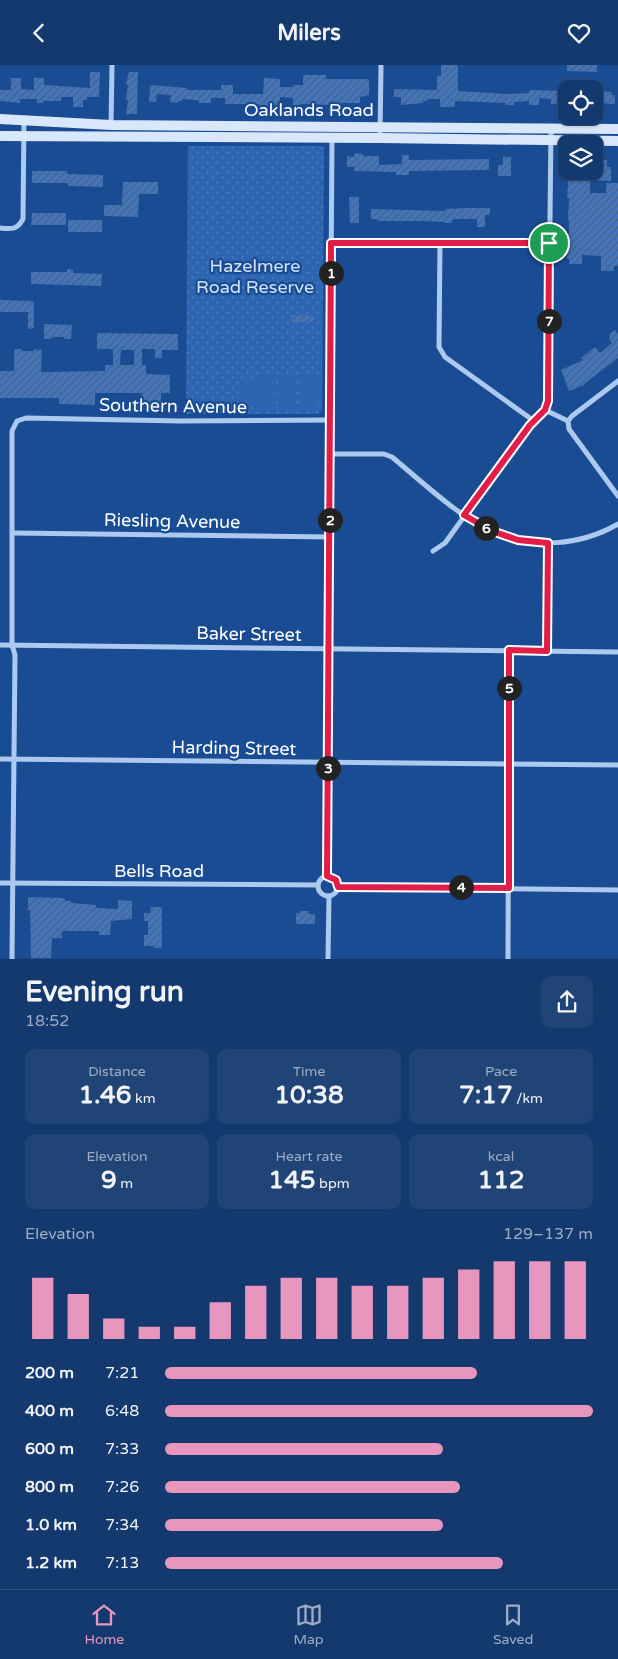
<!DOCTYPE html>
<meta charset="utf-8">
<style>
:root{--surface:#14396f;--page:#214477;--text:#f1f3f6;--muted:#9dacc3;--line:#335382;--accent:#e797bd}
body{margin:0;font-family:"Varela Round",sans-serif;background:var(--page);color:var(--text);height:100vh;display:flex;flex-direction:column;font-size:19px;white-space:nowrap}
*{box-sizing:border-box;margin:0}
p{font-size:16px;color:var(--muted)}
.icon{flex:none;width:28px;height:28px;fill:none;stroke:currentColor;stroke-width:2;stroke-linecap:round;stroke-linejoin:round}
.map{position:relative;height:894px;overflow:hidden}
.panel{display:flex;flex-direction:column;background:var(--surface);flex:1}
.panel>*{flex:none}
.tools{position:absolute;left:558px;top:15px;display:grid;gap:10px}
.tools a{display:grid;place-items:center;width:45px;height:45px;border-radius:10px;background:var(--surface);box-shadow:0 1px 4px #0004,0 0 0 1px var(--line);font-size:25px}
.pin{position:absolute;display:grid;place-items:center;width:42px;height:42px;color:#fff;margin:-21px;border:2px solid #fff;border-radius:50%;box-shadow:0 1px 5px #0007}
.km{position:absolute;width:25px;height:25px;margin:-12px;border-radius:50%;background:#222;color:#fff;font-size:14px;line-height:25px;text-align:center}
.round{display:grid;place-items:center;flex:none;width:52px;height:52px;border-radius:10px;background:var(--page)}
.head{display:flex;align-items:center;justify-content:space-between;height:85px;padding:0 25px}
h1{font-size:28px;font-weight:800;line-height:38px}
.metrics{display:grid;grid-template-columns:repeat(3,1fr);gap:8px;height:85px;padding:5px 25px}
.metrics div{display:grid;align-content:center;border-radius:10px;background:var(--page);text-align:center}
.metrics b{font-size:25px;font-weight:800}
.metrics small{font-size:14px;font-weight:400}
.metrics p{font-size:14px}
.chart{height:140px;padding:10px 25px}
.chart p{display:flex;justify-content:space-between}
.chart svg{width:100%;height:90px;margin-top:5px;stroke:var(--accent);stroke-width:6}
ul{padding:0 25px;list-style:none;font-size:16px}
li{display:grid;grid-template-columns:80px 60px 1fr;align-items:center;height:38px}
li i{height:12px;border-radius:6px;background:var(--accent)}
header{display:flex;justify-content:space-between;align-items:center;height:65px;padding:0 25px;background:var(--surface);font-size:22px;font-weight:800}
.menu{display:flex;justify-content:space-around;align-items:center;height:70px;border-top:1px solid var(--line);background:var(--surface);font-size:14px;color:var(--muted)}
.menu a{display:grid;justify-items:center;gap:2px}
.menu .on{color:var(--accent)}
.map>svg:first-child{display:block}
</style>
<header><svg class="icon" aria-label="back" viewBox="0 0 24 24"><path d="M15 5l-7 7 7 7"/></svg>Milers<svg class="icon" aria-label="heart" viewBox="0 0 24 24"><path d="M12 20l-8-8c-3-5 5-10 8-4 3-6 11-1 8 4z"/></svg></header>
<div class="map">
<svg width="618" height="894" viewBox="0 0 618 894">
<defs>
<pattern id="grass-dots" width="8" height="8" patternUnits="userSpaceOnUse" patternTransform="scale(1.25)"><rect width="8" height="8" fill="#2e65b2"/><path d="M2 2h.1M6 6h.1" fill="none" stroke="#4d7cbe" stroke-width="1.8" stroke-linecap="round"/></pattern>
<pattern id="building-hatch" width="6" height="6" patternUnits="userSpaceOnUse" patternTransform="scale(1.25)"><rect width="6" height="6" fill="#4375bb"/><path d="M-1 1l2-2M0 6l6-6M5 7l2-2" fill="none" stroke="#486084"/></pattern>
</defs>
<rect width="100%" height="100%" fill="#1a4c94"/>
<!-- grass -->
<polygon fill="url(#grass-dots)" points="188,81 321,81 324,83 322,346 317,349 186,349"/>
<!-- garden -->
<g fill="#2e65b2">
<polygon points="256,309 275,309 274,347 256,347"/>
<polygon points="278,309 296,310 296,347 278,347"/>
<polygon points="299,309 318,310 317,347 299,347"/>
<polygon points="241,313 254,313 254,342 240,342"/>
</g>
<!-- building -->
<g fill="url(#building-hatch)" fill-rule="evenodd">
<polygon points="441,0 458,0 458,26 506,29 529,28 529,25 566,26 566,38 563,38 563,39 551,39 551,34 539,33 539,40 529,40 529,36 514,37 514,40 506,40 506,38 455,36 455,42 440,42 440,34 427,34 427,36 423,36 423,38 401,40 401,32 394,32 394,24 437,25 437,11 441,11"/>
<polygon points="567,0 597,0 597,7 567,6"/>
<polygon points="90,7 100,7 99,32 87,32 87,35 83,35 83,42 73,42 73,32 61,32 61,36 43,36 43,38 37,38 37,34 20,34 20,38 0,36 0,25 11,25 11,13 21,13 21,24 34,25 34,13 44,13 44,20 90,23"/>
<polygon points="129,7 138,7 137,49 126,49 128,35 126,34 128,20 126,19"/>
<polygon points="303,10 326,10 326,14 369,14 369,30 360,32 360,38 342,38 341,39 334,40 300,39 300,41 293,40 293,33 280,32 280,43 266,43 266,41 259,41 259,39 225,39 225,33 211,33 211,38 199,38 199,36 195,35 182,34 182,36 178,36 178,38 170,37 171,30 157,29 156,37 149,37 150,20 187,23 187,25 221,25 221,20 233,20 233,29 263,29 264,13 280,14 280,22 293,22 293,20 303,20"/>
<polygon points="594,26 612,27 611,30 615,30 615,39 594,38"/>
<polygon points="355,88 363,89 363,91 379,91 379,100 402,99 402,90 409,90 409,95 489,94 489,105 409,106 409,110 396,110 396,107 354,106 354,102 347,102 347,91 354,92"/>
<polygon points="503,92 511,92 511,111 498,111 498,100 503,100"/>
<polygon points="594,94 607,95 607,102 611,102 611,116 590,115 590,128 606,128 606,118 618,118 618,201 614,201 614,206 601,206 601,191 582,190 582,199 569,199 569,194 567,194 567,183 569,183 569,155 568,154 569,133 567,133 569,106 594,106"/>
<polygon points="32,106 67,106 67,109 103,110 103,122 68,121 68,118 32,118"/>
<polygon points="123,117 158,117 158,129 139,129 138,152 104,151 104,140 122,140"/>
<polygon points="349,132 359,132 359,158 350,158"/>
<polygon points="467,143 490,143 490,150 485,150 485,162 477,162 477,154 456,154 452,155 452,158 445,158 445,157 423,156 377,156 377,154 371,154 371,144 445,146 445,144"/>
<polygon points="32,148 66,148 66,160 31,160"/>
<rect x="68" y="155" width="34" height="12"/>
<polygon points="67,204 73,205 73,208 102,209 101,221 31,219 31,207 67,207"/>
<polygon points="0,235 34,236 34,263 28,264 28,247 0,247"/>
<polygon points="291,250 314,251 314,257 291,257"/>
<polygon points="44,259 72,260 71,274 64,274 64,272 52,272 51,274 44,274"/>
<polygon points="615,265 618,269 618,293 584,319 584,320 569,326 561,305 583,295 581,293 595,282 600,288 612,278 609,274 610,269"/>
<path d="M 97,268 L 178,269 L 178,285 L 162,285 L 162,293 L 155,293 L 155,284 L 142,284 L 142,300 L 146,300 L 146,309 L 170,310 L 170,328 L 161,328 L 161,337 L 141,337 L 142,328 L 95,328 L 95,340 L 59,339 L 59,333 L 0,333 L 0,306 L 14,306 L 14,284 L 22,284 L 22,286 L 34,286 L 34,284 L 42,285 L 41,307 L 105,306 L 105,300 L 113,300 L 113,284 L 97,284 ZM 121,285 L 134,285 L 134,300 L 120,300 Z"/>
<polygon points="28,832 61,833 65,834 65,836 71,836 71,838 96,840 96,843 118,844 118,835 132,836 132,854 111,856 110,870 99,870 99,866 62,866 62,873 52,873 51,893 31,893 30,845 28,845"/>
<polygon points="151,842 162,842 162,883 154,883 155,881 144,881 144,870 148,870 148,856 144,856 144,848 150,848"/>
<polygon points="300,846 309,846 309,849 315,849 315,859 296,859 296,848 300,848"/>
</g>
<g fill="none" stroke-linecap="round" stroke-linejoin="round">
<!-- minor -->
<g stroke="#acc9f0" stroke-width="5">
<polyline points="111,62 112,0"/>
<polyline points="380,73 381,0"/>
<path d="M 0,163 C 12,164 17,165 23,154 L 24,54"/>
<polyline points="331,178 549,178"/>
<polyline points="440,178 439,282 445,292 534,356"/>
<polyline points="545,345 568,356 569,364 618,431"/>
<polyline points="568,356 572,351 618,316"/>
<path d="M 330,389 L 384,389 L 392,392 C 421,416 459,452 493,467 C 533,484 580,481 618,459"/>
<polyline points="13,468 330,472"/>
<polyline points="433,486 445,478 530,360 545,345 548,336 551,63"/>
<polyline points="0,580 618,587"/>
<polyline points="547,586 548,478"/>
<polyline points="0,694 618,700"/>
<circle cx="328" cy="821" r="10"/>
<polyline points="327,811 332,72"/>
<polyline points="0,818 318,820"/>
<polyline points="338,822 618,825"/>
<polyline points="12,894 15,590 12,580 12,366 17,356 26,353 181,356 330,355"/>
<polyline points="328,894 329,831"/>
<polyline points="508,894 509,585"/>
</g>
<!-- secondary -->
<g stroke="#d9e7fb" stroke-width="10">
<polyline points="0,54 111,60 618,64"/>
<polyline points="0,71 380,73 618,76"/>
</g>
</g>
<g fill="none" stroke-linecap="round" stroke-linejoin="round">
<!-- route casing -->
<g stroke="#fff" stroke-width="10">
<polygon id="route" points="331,178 549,178 548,336 545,345 530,360 464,450 492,466 518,475 548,478 547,586 509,585 509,823 338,822 336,815 327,811"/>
</g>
<!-- route -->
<use href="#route" stroke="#e11d48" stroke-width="6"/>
</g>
<g text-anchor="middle" stroke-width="4.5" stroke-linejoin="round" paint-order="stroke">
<!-- street labels -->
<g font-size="18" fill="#fff" stroke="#1a4c94">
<text x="309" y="51">Oaklands Road</text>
<text transform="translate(173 341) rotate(1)" y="6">Southern Avenue</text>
<text transform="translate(172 456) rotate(1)" y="6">Riesling Avenue</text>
<text transform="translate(249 569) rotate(1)" y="6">Baker Street</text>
<text transform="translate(234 683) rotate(1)" y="6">Harding Street</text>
<text x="159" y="812">Bells Road</text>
</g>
<!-- park labels -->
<g font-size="18" fill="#d2e4fb" stroke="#1a4c94">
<text x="255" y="207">Hazelmere<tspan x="255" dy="21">Road Reserve</tspan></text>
</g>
</g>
</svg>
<div class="tools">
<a><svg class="icon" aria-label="locate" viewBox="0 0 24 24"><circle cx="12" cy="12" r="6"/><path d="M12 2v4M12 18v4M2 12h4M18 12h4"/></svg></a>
<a><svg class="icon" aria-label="layers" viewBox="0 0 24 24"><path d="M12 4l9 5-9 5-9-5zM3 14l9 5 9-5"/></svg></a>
</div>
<div class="pin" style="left:549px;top:178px;background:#1e9e55"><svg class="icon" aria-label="arrive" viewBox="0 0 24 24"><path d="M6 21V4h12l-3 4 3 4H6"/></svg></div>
<b class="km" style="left:331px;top:208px">1</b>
<b class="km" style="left:330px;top:455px">2</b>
<b class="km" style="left:328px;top:703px">3</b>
<b class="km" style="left:461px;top:822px">4</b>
<b class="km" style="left:509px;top:623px">5</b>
<b class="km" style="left:486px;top:463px">6</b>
<b class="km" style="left:549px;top:256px">7</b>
</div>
<section class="panel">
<div class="head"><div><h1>Evening run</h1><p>18:52</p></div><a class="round"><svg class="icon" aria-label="share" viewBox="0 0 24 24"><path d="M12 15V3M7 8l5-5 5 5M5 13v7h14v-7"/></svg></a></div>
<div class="metrics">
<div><p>Distance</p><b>1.46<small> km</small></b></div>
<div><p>Time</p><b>10:38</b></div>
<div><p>Pace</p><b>7:17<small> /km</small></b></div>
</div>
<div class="metrics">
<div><p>Elevation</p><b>9<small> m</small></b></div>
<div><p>Heart rate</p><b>145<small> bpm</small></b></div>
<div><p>kcal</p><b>112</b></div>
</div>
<div class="chart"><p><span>Elevation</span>129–137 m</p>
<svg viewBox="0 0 160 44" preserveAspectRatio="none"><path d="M5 44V14M15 44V22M25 44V34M35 44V38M45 44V38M55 44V26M65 44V18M75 44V14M85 44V14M95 44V18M105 44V18M115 44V14M125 44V10M135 44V6M145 44V6M155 44V6"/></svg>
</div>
<ul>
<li><b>200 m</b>7:21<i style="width:73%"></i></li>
<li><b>400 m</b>6:48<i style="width:100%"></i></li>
<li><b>600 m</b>7:33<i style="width:65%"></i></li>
<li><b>800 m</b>7:26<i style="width:69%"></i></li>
<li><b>1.0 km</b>7:34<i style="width:65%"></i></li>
<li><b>1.2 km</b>7:13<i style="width:79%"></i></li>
</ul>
</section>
<nav class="menu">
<a class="on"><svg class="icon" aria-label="home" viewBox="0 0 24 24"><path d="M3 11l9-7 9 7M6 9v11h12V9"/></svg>Home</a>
<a><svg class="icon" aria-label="map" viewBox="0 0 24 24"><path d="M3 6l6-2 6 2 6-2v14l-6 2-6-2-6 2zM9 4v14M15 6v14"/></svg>Map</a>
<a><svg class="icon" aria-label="saved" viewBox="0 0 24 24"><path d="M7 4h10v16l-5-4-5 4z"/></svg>Saved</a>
</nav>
